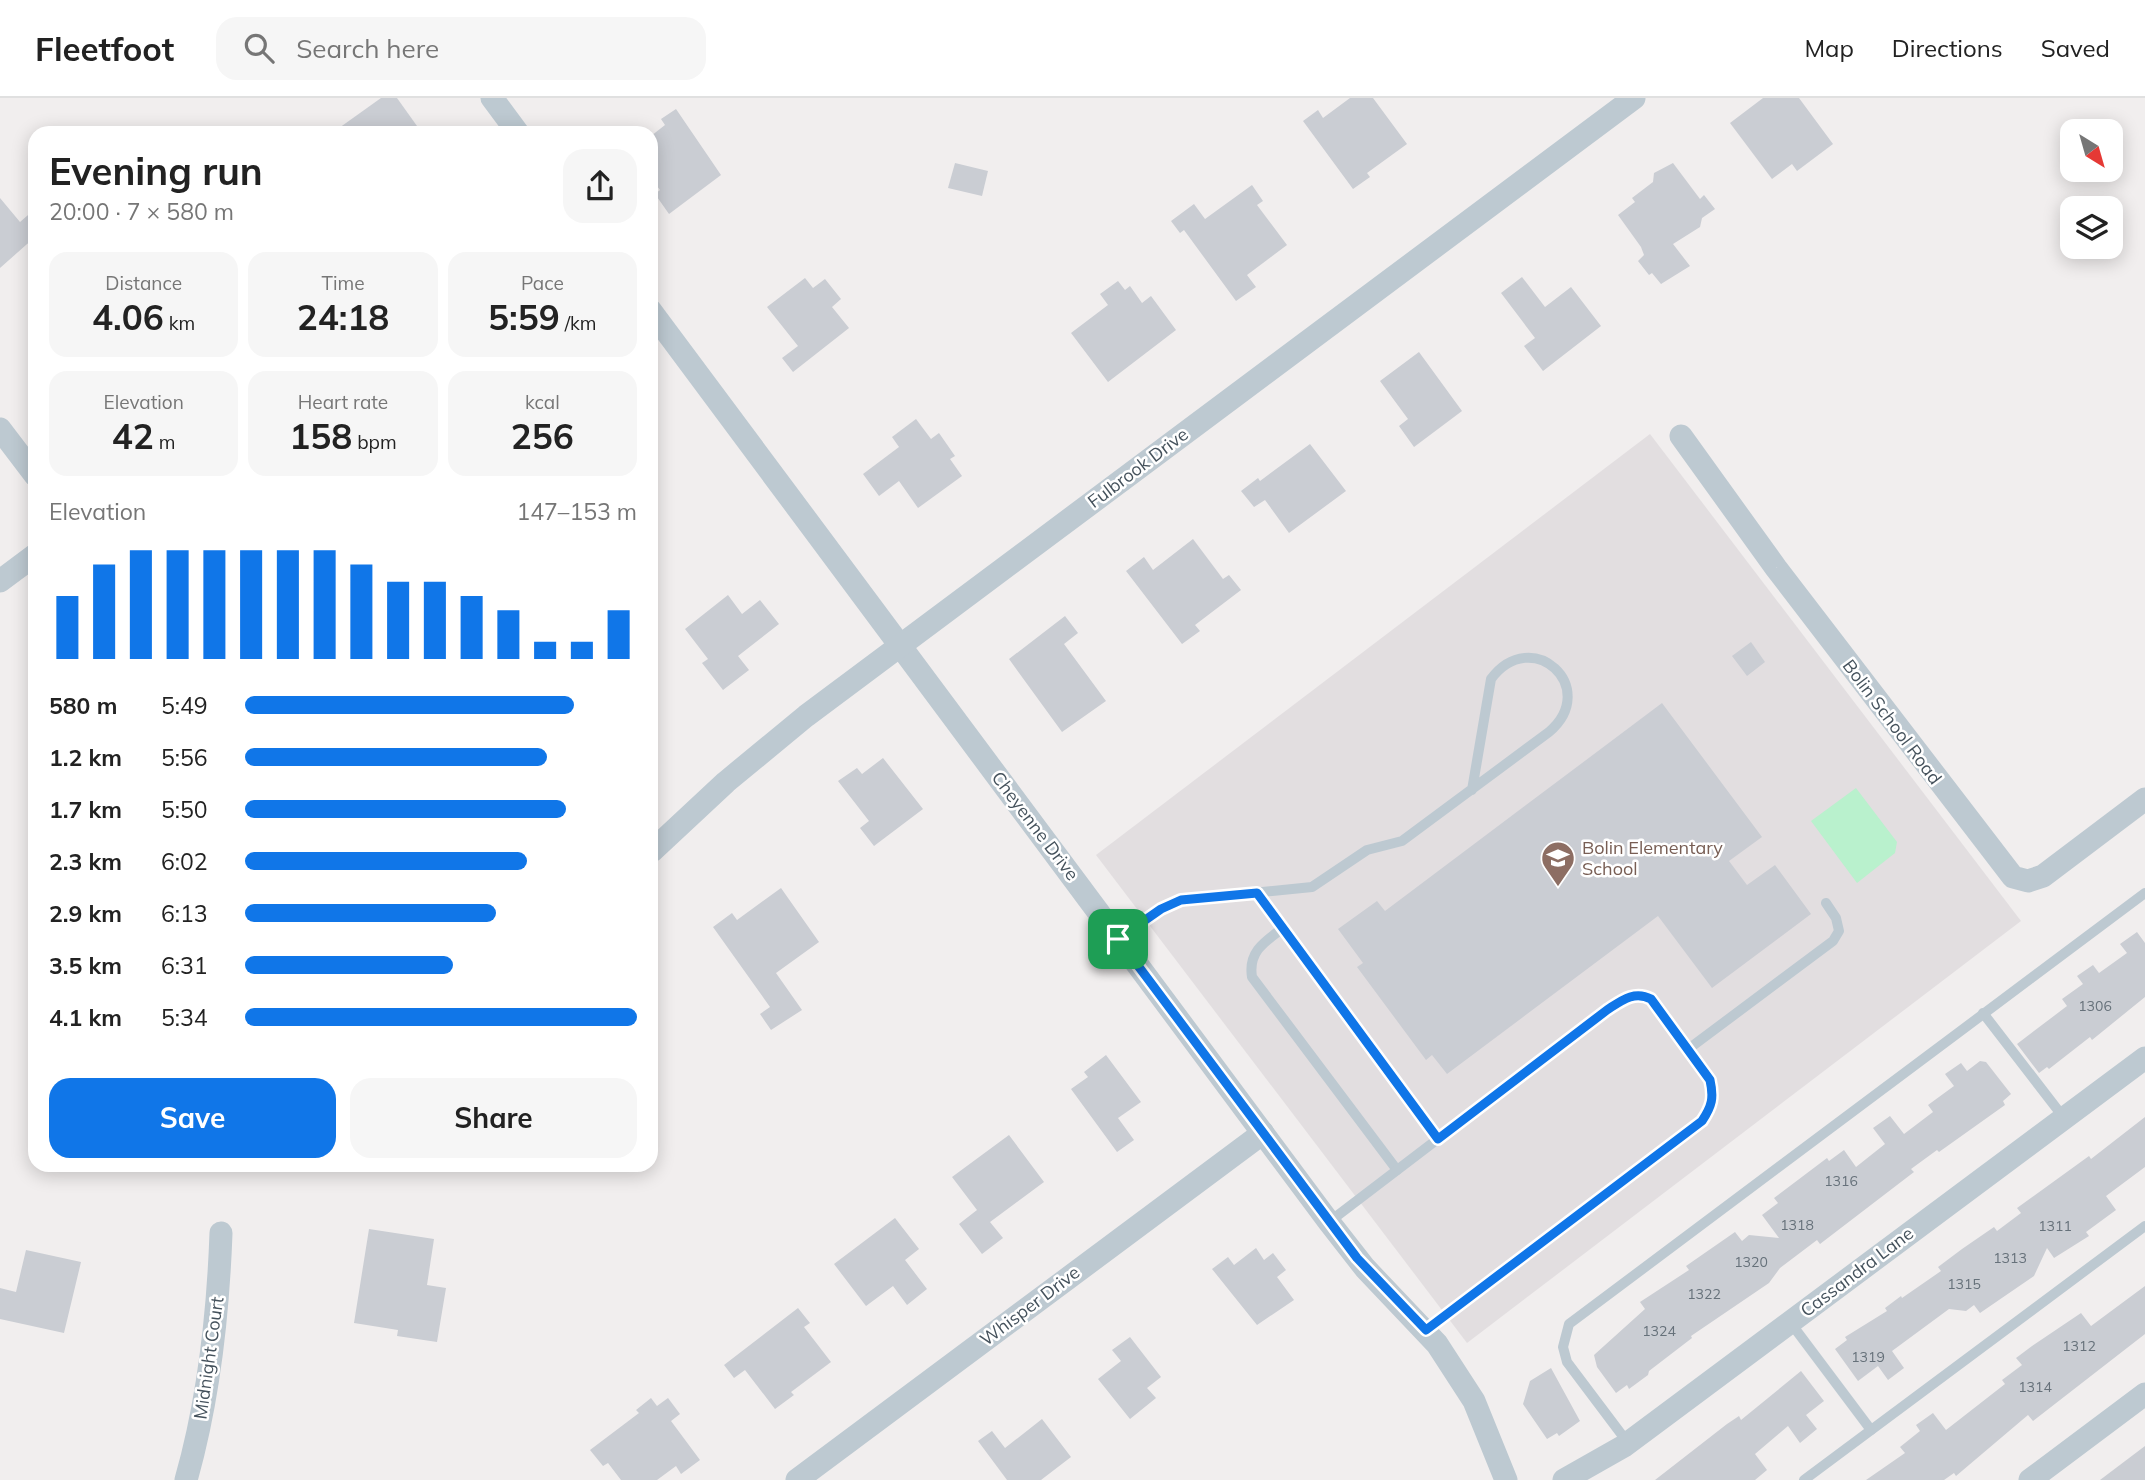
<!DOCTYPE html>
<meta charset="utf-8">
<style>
:root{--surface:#fff;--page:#f6f6f6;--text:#222;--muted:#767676;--line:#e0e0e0;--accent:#1076e8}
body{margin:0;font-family:Mulish,sans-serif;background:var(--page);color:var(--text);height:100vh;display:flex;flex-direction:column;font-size:26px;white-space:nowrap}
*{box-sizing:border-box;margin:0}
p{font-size:23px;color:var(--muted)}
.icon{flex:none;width:38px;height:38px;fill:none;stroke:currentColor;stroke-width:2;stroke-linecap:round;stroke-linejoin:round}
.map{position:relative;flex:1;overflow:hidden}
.sheet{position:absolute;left:28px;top:28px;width:630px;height:1046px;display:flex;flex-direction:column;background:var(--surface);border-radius:21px;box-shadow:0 4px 18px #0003}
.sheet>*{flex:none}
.needle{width:46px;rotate:143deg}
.tools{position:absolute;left:2060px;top:21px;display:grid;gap:14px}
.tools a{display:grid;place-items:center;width:63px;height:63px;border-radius:14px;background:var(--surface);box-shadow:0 4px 18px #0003;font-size:35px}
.pin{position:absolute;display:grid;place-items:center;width:60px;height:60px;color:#fff;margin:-30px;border-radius:14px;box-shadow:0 4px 10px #0006}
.round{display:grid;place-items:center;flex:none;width:74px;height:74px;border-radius:21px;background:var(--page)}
.headline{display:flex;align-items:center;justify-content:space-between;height:119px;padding:0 21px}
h1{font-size:38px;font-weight:700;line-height:52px}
.figures{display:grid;grid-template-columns:repeat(3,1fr);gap:10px;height:119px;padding:7px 21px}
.figures div{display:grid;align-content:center;border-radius:18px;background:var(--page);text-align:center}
.figures b{font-size:35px;font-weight:700}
.figures small{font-size:19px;font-weight:400}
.figures p{font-size:19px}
.chart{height:196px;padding:14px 21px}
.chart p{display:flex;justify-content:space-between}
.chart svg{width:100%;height:126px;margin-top:7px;stroke:var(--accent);stroke-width:6}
.action{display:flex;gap:14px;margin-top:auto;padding:14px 21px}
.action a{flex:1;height:80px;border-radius:21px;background:var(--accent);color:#fff;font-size:28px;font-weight:700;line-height:80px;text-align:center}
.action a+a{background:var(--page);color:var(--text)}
ul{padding:0 21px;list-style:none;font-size:23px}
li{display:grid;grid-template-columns:112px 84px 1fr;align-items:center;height:52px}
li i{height:18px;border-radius:9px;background:var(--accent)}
header{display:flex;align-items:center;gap:42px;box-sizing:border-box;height:98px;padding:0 35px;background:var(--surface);border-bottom:2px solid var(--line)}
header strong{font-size:33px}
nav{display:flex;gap:38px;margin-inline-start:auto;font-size:24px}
.search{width:490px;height:63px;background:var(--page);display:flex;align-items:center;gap:18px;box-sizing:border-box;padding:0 24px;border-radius:21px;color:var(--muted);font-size:26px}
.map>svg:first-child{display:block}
</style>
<header>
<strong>Fleetfoot</strong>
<div class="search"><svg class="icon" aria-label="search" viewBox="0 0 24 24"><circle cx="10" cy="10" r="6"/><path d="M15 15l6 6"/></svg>Search here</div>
<nav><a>Map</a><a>Directions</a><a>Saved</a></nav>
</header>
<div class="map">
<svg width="2145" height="1382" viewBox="0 0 2145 1382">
<rect width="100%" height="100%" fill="#f1eeee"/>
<!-- education -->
<polygon fill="#e2dee0" points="1650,336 2021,823 1467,1245 1096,757"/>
<!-- green -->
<polygon fill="#b9f1cd" points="1856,690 1897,744 1895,755 1857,785 1811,723"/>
<!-- building -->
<g fill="#cacdd3">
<polygon points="381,0 397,0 422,35 332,35"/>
<polygon points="1350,0 1373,0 1407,46 1367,75 1370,79 1353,91 1303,23 1318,12 1323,20"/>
<polygon points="1763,0 1799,0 1833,46 1797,73 1792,66 1772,81 1730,25"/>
<polygon points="676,11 721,77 669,116 655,96 660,92 651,80 651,38 665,27 661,21"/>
<polygon points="955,65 988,73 982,98 948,90"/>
<polygon points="1673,65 1700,101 1704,97 1715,111 1702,120 1700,129 1673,146 1690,168 1661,186 1652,175 1649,177 1638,163 1644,157 1641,149 1618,117 1635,104 1632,100 1653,84 1654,75"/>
<polygon points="1252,87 1263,103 1257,107 1287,147 1247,177 1256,189 1236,203 1184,132 1180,135 1171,123 1194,106 1205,121"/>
<polygon points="0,100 20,124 35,111 35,139 0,170"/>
<polygon points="1522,179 1545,209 1571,189 1601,228 1543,273 1524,248 1535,240 1501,195"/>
<polygon points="805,180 813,190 825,181 841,201 832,209 849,230 793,274 782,260 798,248 767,209"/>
<polygon points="1118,183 1125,192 1130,188 1142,205 1151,198 1176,232 1108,284 1071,235 1108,207 1100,196"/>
<polygon points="1419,254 1462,313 1414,349 1399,328 1408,321 1380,283"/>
<polygon points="916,321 931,341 939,335 955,358 950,361 962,378 918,410 899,383 879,398 863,376 899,349 892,339"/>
<polygon points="1310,346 1346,393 1289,435 1265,402 1254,409 1241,393 1258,380 1260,383"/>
<polygon points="1193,441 1223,481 1229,477 1241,492 1195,527 1200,533 1182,546 1126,473 1144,459 1153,472"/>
<polygon points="728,497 742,516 760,502 779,526 738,558 749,572 723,592 702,565 708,561 685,531"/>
<polygon points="1065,518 1078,535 1064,546 1106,603 1062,634 1009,561"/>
<polygon points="1751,544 1765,564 1747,578 1732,558"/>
<polygon points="1662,605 1762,739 1729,763 1747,787 1775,767 1811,816 1712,890 1658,818 1447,976 1432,957 1426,962 1357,869 1363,865 1338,831 1377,803 1385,813"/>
<polygon points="883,660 923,711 874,748 860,730 869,723 838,683 857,670 862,676"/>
<polygon points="781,790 819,844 776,875 802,912 771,932 760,916 770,909 713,829 732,815 737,822"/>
<polygon points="2137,834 2145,845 2145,899 2092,942 2090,939 2049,971 2047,969 2039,975 2017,946 2067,908 2062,901 2083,886 2077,878 2093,867 2099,875 2127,855 2120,846"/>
<polygon points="1106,957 1141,1004 1118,1020 1134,1042 1117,1054 1071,991 1088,979 1084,974"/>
<polygon points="1980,963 1986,964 2011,996 2003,1003 2005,1007 1939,1054 1937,1052 1911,1071 1914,1074 1820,1146 1817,1142 1780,1170 1769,1185 1691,1238 1692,1240 1649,1273 1648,1277 1629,1291 1627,1287 1616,1295 1597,1269 1594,1257 1645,1211 1640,1204 1689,1172 1686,1168 1735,1134 1742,1143 1749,1137 1779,1140 1762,1117 1778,1105 1774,1100 1827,1060 1829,1063 1844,1052 1856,1069 1885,1046 1873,1030 1890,1018 1904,1036 1933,1014 1928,1007 1954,988 1945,976 1961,965 1967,973"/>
<polygon points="2145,1019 2145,1069 2106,1098 2116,1112 2086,1134 2089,1138 2054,1160 2047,1150 2034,1178 1980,1215 1974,1207 1966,1213 1949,1211 1892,1253 1904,1270 1888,1282 1878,1268 1858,1283 1835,1251 1847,1242 1845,1239 1887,1213 1885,1210 1901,1198 1902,1200 1941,1173 1938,1169 1962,1151 1994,1129 1997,1133 2021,1115 2017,1110 2089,1058 2091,1061"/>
<polygon points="1009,1037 1044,1084 990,1124 1003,1140 982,1156 959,1126 977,1112 952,1079"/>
<polygon points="895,1120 919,1151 905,1162 927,1191 907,1207 893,1188 866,1208 834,1166"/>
<polygon points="369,1131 434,1141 427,1187 446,1190 437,1244 397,1238 398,1232 354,1225"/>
<polygon points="1256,1150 1264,1162 1273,1155 1286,1172 1277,1179 1294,1202 1257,1227 1212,1171 1228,1159 1234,1167"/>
<polygon points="26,1152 81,1164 64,1235 0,1221 0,1190 16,1194"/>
<polygon points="2145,1188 2145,1236 2033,1323 2028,1317 1956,1378 1954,1375 1944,1382 1866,1382 1905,1355 1900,1349 1920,1333 1916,1327 1933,1315 1946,1332 2005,1286 2002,1282 2022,1267 2016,1260 2032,1248 2081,1215 2091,1228"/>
<polygon points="798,1210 810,1225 804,1229 831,1264 791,1294 794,1297 775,1311 745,1272 734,1280 724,1267"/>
<polygon points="1130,1239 1161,1279 1147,1290 1156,1300 1130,1321 1098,1281 1121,1263 1112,1252"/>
<polygon points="1551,1270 1580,1323 1559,1338 1557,1335 1547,1341 1523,1306 1530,1283"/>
<polygon points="1801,1273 1824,1303 1806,1317 1817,1331 1800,1345 1788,1328 1755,1356 1767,1372 1755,1382 1655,1382 1727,1326 1739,1318 1741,1322"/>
<polygon points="651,1300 657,1308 668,1300 680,1316 671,1323 700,1362 681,1376 676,1368 657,1382 621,1382 608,1365 603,1368 590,1352 639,1315 636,1312"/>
<polygon points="1042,1321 1071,1359 1041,1382 1007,1382 978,1343 992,1333 1005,1350"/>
<polygon points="2145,1348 2145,1382 2100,1382"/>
</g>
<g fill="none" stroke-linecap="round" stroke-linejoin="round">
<!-- service -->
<g stroke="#bdc9d1" stroke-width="10">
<polyline points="1257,795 1438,1041"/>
<path d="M 1283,830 C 1264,844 1248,854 1252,879 L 1397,1072"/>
<path d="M 1118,841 L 1161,811 L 1181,802 L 1312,789 L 1367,752 L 1402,743 L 1549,634 C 1601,590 1532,526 1491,581 L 1472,692"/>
<polyline points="1983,915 2064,1020"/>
<polyline points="1687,952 1833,843 1839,833 1836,820 1826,805"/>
<path d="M 1329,1124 L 1607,912 C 1621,903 1634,892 1651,901 L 1710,982 C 1714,1000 1712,1008 1702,1023 L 1426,1232"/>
<polyline points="1790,1224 1871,1332"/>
<polyline points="1628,1345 1567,1264 1563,1249 1569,1226 2145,795"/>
<polyline points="1804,1382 2145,1128"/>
</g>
<!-- minor -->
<g stroke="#bdc9d1" stroke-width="23">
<polyline points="492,0 518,35"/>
<polyline points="651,213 1329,1124 1365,1170 1437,1246 1474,1303 1506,1382"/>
<polyline points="0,331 35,377"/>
<polyline points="1681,338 1776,470 2013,779 2028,783 2043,778 2145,701"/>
<polyline points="0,483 35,457"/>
<polyline points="652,753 726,684 806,618 1634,0"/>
<path d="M 186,1382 C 209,1301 218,1219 221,1135"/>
<polyline points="797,1382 1263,1035"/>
<polyline points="1564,1382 1624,1348 2145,960"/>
<polyline points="2030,1382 2145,1296"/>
</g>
</g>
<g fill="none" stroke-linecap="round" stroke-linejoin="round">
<!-- route casing -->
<g stroke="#fff" stroke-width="14">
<path id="route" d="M 1257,795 L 1438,1041 L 1607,912 C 1621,903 1634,892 1651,901 L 1710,982 C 1714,1000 1712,1008 1702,1023 L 1426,1232 L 1357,1160 L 1118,841 L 1161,811 L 1181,802 Z"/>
</g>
<!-- route -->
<use href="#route" stroke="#1076e8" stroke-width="9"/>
</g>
<!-- icons -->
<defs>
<g id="school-pin" transform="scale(1.75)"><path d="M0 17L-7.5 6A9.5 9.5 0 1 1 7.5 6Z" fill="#8d6e63" stroke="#fff"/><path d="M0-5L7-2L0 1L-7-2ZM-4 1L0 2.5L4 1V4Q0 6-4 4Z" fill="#fff"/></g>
</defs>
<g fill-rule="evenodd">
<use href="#school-pin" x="1558" y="760"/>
</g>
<g text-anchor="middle" stroke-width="5" stroke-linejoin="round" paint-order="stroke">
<!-- number labels -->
<g font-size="14" fill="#66717a">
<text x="2095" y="913">1306</text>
<text x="1841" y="1088">1316</text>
<text x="1797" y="1132">1318</text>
<text x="2055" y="1133">1311</text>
<text x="2010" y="1165">1313</text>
<text x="1751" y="1169">1320</text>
<text x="1964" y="1191">1315</text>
<text x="1704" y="1201">1322</text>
<text x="1659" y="1238">1324</text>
<text x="2079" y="1253">1312</text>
<text x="1868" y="1264">1319</text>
<text x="2035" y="1294">1314</text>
</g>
<!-- street labels -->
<g font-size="18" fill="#45525c" stroke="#fff">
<text transform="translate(1138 370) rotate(-37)" y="6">Fulbrook Drive</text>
<text transform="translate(1892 624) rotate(53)" y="6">Bolin School Road</text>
<text transform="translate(1035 728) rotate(53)" y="6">Cheyenne Drive</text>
<text transform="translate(1857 1174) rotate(-37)" y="6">Cassandra Lane</text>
<text transform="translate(1030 1208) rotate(-37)" y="6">Whisper Drive</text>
<text transform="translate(209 1260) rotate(-82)" y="6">Midnight Court</text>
</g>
<!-- education labels -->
<g font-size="18" fill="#785e54" stroke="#fff" text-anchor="start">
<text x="1582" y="756">Bolin Elementary<tspan x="1582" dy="21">School</tspan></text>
</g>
</g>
</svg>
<div class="tools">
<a><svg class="needle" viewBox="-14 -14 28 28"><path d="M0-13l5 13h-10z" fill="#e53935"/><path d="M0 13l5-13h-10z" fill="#767676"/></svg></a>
<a><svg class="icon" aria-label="layers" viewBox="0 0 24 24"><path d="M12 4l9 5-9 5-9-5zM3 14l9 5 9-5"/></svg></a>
</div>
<div class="pin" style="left:1118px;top:841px;background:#1e9e55"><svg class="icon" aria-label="arrive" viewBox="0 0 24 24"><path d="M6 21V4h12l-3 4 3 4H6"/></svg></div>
<section class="sheet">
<div class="headline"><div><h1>Evening run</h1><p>20:00 · 7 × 580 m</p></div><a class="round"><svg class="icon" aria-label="share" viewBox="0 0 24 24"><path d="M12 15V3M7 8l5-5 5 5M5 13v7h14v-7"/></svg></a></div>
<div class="figures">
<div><p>Distance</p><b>4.06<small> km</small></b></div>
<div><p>Time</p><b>24:18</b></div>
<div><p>Pace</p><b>5:59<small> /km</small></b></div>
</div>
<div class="figures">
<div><p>Elevation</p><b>42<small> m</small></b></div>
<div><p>Heart rate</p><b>158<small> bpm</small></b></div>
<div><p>kcal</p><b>256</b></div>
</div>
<div class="chart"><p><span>Elevation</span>147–153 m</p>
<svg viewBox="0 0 160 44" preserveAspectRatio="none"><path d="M5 44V22M15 44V11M25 44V6M35 44V6M45 44V6M55 44V6M65 44V6M75 44V6M85 44V11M95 44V17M105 44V17M115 44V22M125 44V27M135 44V38M145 44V38M155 44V27"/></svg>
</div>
<ul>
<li><b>580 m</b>5:49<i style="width:84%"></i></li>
<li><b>1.2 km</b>5:56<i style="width:77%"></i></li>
<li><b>1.7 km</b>5:50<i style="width:82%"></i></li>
<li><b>2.3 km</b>6:02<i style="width:72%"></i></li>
<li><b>2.9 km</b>6:13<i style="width:64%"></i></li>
<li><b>3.5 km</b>6:31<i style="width:53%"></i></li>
<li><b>4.1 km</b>5:34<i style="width:100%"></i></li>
</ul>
<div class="action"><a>Save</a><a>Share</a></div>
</section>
</div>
